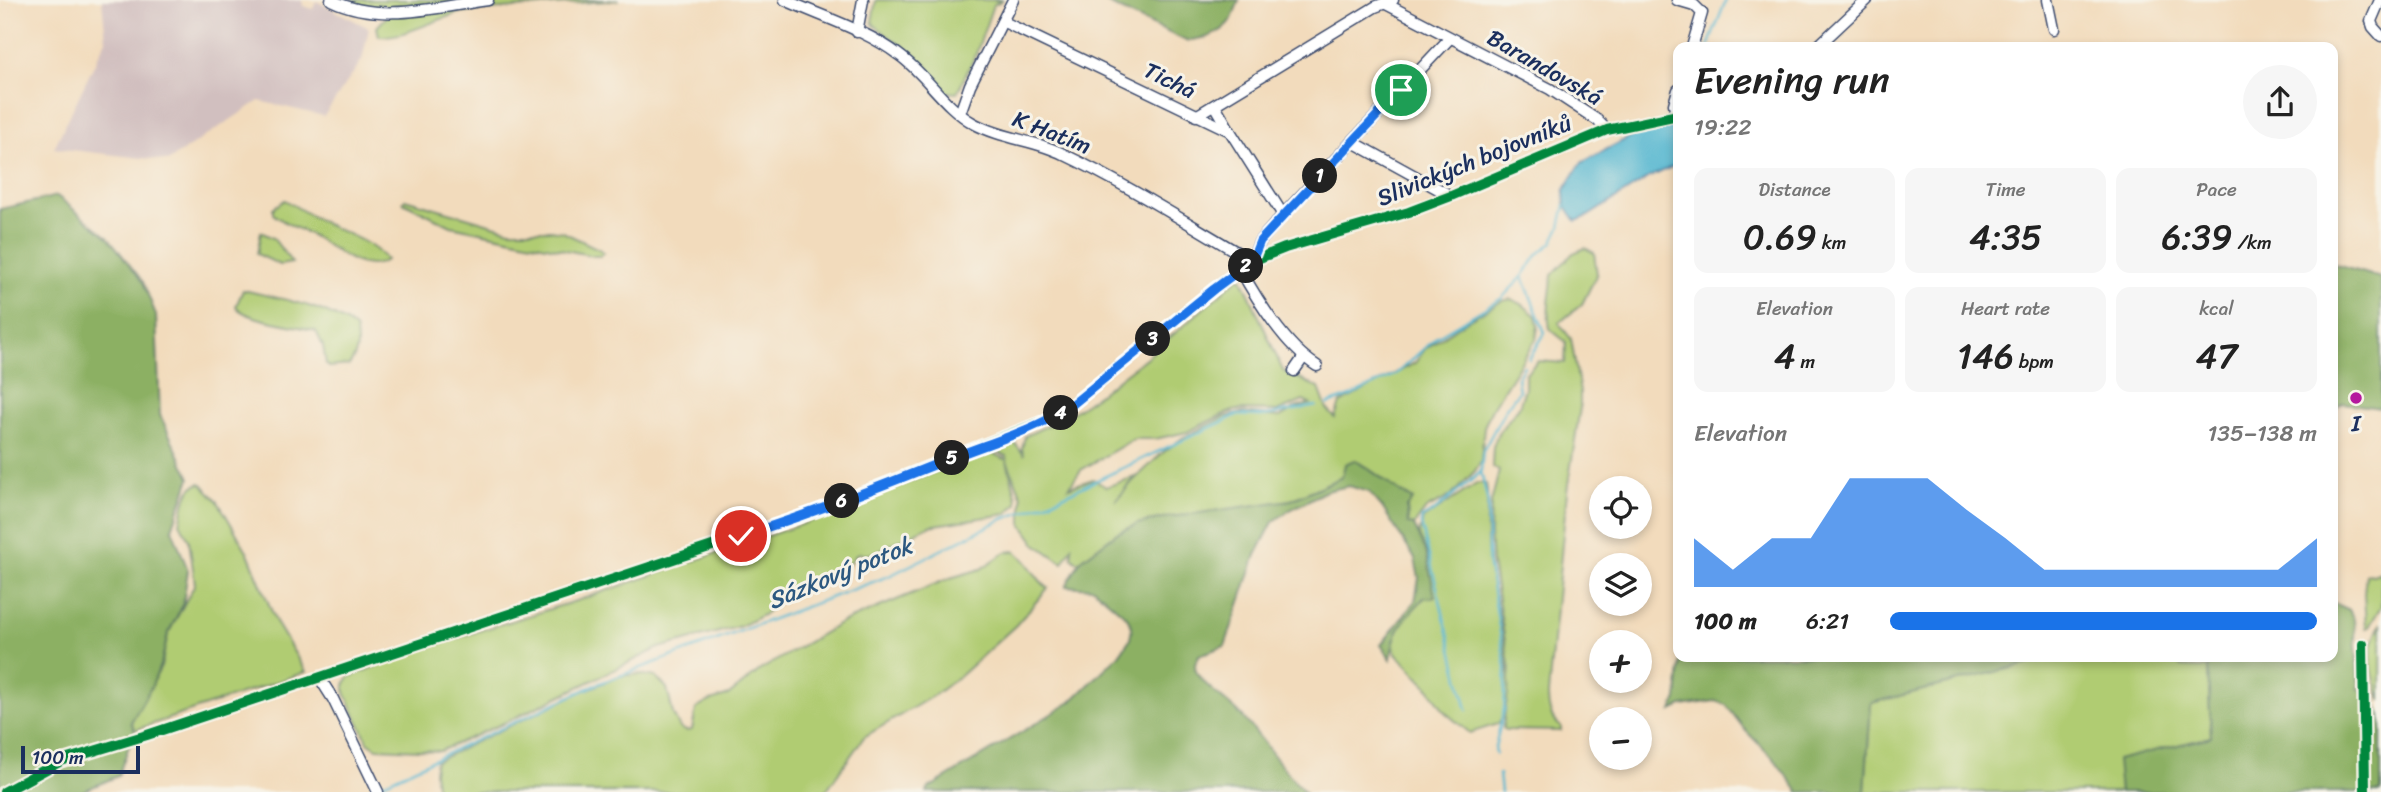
<!DOCTYPE html>
<meta charset="utf-8">
<style>
:root{--surface:#fff;--page:#f6f6f6;--text:#222;--muted:#767676;--accent:#1a73e8}
body{margin:0;font-family:Sriracha,sans-serif;background:var(--page);color:var(--text);height:100vh;display:flex;flex-direction:column;font-size:26px;white-space:nowrap}
*{box-sizing:border-box;margin:0}
p{font-size:23px;color:var(--muted)}
.icon{flex:none;width:38px;height:38px;fill:none;stroke:currentColor;stroke-width:2;stroke-linecap:round;stroke-linejoin:round}
.map{position:relative;flex:1;overflow:hidden}
.details{position:absolute;left:1673px;top:42px;width:665px;height:620px;display:flex;flex-direction:column;background:var(--surface);border-radius:14px;box-shadow:0 4px 10px #0003}
.details>*{flex:none}
.buttons{position:absolute;left:1589px;top:476px;display:grid;gap:14px}
.buttons a{display:grid;place-items:center;width:63px;height:63px;border-radius:50%;background:var(--surface);box-shadow:0 4px 10px #0003;font-size:35px}
.scale{position:absolute;left:21px;bottom:18px;width:119px;box-sizing:border-box;padding-left:7px;border:4px solid #1b2f5e;border-top:0;font-size:19px;line-height:24px;white-space:nowrap;color:#1b2f5e;-webkit-text-stroke:5px #f7f3e8;paint-order:stroke}
.pin{position:absolute;display:grid;place-items:center;width:60px;height:60px;color:#fff;margin:-30px;border:4px solid #fff;border-radius:50%;box-shadow:0 2px 7px #0007}
.km{position:absolute;width:35px;height:35px;margin:-18px;border-radius:50%;background:#222;color:#fff;font-size:19px;line-height:35px;text-align:center}
.round{display:grid;place-items:center;flex:none;width:74px;height:74px;border-radius:37px;background:var(--page)}
.summary{display:flex;align-items:center;justify-content:space-between;height:119px;padding:0 21px}
h1{font-size:38px;font-weight:600;line-height:52px}
.stats{display:grid;grid-template-columns:repeat(3,1fr);gap:10px;height:119px;padding:7px 21px}
.stats div{display:grid;align-content:center;border-radius:14px;background:var(--page);text-align:center}
.stats b{font-size:35px;font-weight:600}
.stats small{font-size:19px;font-weight:400}
.stats p{font-size:19px}
.chart{height:196px;padding:14px 21px}
.chart p{display:flex;justify-content:space-between}
.chart svg{width:100%;height:126px;margin-top:7px;fill:var(--accent);opacity:.7}
ul{padding:0 21px;list-style:none;font-size:23px}
li{display:grid;grid-template-columns:112px 84px 1fr;align-items:center;height:52px}
li i{height:18px;border-radius:9px;background:var(--accent)}
.map>svg:first-child{display:block}
</style>
<div class="map">
<svg width="2381" height="792" viewBox="0 0 2381 792">
<rect width="100%" height="100%" fill="#f7f3e8"/>
<filter id="ink" filterUnits="userSpaceOnUse"><feTurbulence type="fractalNoise" baseFrequency=".0143" numOctaves="2"/><feDisplacementMap in="SourceGraphic" scale="14" xChannelSelector="R" yChannelSelector="G"/><feConvolveMatrix kernelMatrix="1 2 1 2 8 2 1 2 1" color-interpolation-filters="sRGB"/></filter>
<filter id="wash" filterUnits="userSpaceOnUse"><feTurbulence type="fractalNoise" baseFrequency=".00686" numOctaves="4" result="noise"/><feDisplacementMap in="SourceGraphic" scale="28" xChannelSelector="R" yChannelSelector="G"/><feGaussianBlur stdDeviation="1.57" result="paint"/><feColorMatrix in="noise" values="0 0 0 0 0 0 0 0 0 0 0 0 0 0 0 0 0 1.4 0 .05"/><feComposite in="paint" operator="in"/></filter>
<g filter="url(#wash)">
<rect width="100%" height="100%" fill="#f2dbbc"/>
<!-- industrial -->
<polygon fill="#d1bfbf" points="102,0 302,0 303,6 313,9 316,1 369,28 362,60 324,116 259,101 168,161 54,148 106,40"/>
<!-- green -->
<g fill="#b0cc72" stroke="#667e68" stroke-width="2" fill-rule="evenodd">
<path d="M 352,0 L 619,0 L 462,12 C 436,19 404,38 379,36 L 377,27 L 389,14 L 351,9 Z"/>
<polygon points="876,0 1003,0 993,5 976,54 957,93 945,92 915,56 874,25 872,21"/>
<polygon points="405,199 510,230 551,230 563,232 599,249 603,253 601,256 594,256 451,226 403,202"/>
<path d="M 285,200 C 298,208 311,216 324,223 C 345,234 372,241 386,260 C 364,276 335,249 316,238 C 301,229 286,225 273,214 L 273,208 Z"/>
<polygon points="261,232 273,238 292,263 280,265 257,254"/>
<path d="M 1585,248 L 1594,253 L 1597,274 L 1582,304 L 1559,323 L 1571,339 L 1580,392 L 1580,408 L 1567,491 L 1548,694 C 1548,709 1550,717 1561,727 L 1561,731 L 1506,730 L 1503,728 L 1510,669 L 1492,564 L 1490,534 L 1491,503 L 1499,471 L 1492,467 L 1493,447 L 1498,433 L 1519,407 L 1525,388 L 1525,374 L 1538,361 L 1565,363 L 1566,342 L 1550,329 C 1546,307 1551,297 1552,275 L 1573,253 Z"/>
<path d="M 1241,276 L 1283,371 L 1319,388 L 1327,409 L 1335,418 L 1340,403 L 1415,363 L 1425,349 L 1466,321 L 1502,301 L 1511,299 L 1522,304 L 1536,316 L 1538,326 L 1536,339 L 1492,408 L 1484,427 L 1481,461 L 1475,471 L 1451,496 L 1426,509 L 1414,525 L 1408,524 L 1407,507 L 1413,499 L 1396,491 L 1379,476 L 1342,477 L 1291,500 L 1233,509 L 1117,533 L 1080,561 L 1076,561 L 1072,557 L 1072,547 L 1063,563 L 1036,544 L 1022,524 L 1022,497 L 1007,461 L 1017,499 L 1017,504 L 1006,514 L 929,526 L 876,552 L 867,555 L 858,553 L 844,569 L 790,593 L 763,615 L 741,626 L 659,648 L 504,723 L 440,751 L 377,748 L 368,742 L 345,693 L 345,683 L 349,677 L 411,652 L 579,600 L 814,520 L 958,462 L 992,453 L 1007,460 L 1006,456 L 991,449 L 1011,438 L 1024,455 L 1022,449 L 1025,436 L 1066,417 L 1098,395 L 1147,357 ZM 1303,401 L 1310,404 L 1295,408 L 1280,417 L 1242,413 L 1224,417 L 1182,438 L 1160,455 L 1132,482 L 1115,502 L 1134,477 L 1106,487 L 1093,479 L 1069,487 L 1081,470 L 1134,439 L 1155,439 L 1187,432 L 1224,414 L 1237,410 L 1279,411 Z"/>
<path d="M 243,290 C 281,299 323,305 355,328 C 358,343 359,353 349,365 L 329,367 L 326,364 L 323,346 L 316,331 C 298,325 243,320 236,306 Z"/>
<path d="M 201,483 L 217,500 L 248,553 L 277,624 L 306,672 L 135,730 L 131,722 L 161,667 L 168,634 L 195,584 L 189,540 L 180,523 C 184,508 184,487 201,483 Z"/>
<path d="M 1478,483 L 1486,484 L 1487,490 C 1488,506 1486,522 1487,538 C 1487,549 1489,560 1490,571 C 1495,613 1524,685 1498,724 L 1470,733 L 1446,713 L 1428,687 L 1395,652 L 1393,640 L 1405,618 L 1424,598 L 1426,551 L 1418,537 L 1423,519 Z"/>
<path d="M 1015,551 C 1029,560 1034,578 1048,588 L 1016,625 L 962,674 L 936,694 L 864,737 L 825,792 L 437,792 L 434,772 L 436,761 L 578,693 L 620,676 L 639,674 L 656,677 L 667,688 L 673,714 L 680,728 L 686,731 L 692,730 L 696,709 L 708,702 L 729,695 L 760,670 L 841,623 L 950,578 L 981,569 L 1006,552 Z"/>
<polygon points="2381,572 2381,606 2369,627 2366,628 2364,593 2366,574 2373,575"/>
<path d="M 2381,623 L 2381,701 C 2371,668 2364,655 2381,623 Z"/>
<polygon points="2059,656 2106,656 2116,665 2129,656 2177,656 2181,667 2208,668 2211,737 2118,760 2120,792 1865,792 1871,703"/>
</g>
<!-- forest -->
<g fill="#8cb064" stroke="#547061" stroke-width="2">
<polygon points="1100,0 1239,0 1232,19 1222,30 1208,37 1186,41"/>
<polygon points="57,196 108,237 143,282 156,315 160,415 190,478 172,529 188,570 183,604 168,634 162,660 152,686 131,722 135,730 118,776 81,792 0,792 0,209"/>
<polygon points="2333,264 2381,278 2381,408 2343,403 2333,410"/>
<path d="M 1354,460 C 1375,471 1392,488 1413,500 L 1407,507 L 1408,524 L 1414,525 L 1426,551 L 1435,597 L 1424,598 C 1403,621 1394,628 1391,659 L 1381,645 L 1415,601 L 1419,578 L 1415,559 L 1382,507 L 1369,492 L 1349,486 L 1326,491 L 1288,511 L 1273,522 L 1256,555 L 1225,646 L 1199,655 C 1195,661 1193,668 1198,675 C 1208,689 1226,700 1238,712 C 1262,737 1280,767 1305,792 L 927,792 L 929,788 L 1071,702 L 1118,656 L 1130,639 L 1132,627 L 1127,617 L 1093,588 L 1066,586 L 1080,561 L 1117,533 L 1137,524 L 1163,518 L 1291,500 L 1342,477 L 1345,464 Z"/>
<polygon points="2333,603 2349,610 2354,619 2359,689 2372,693 2381,716 2381,792 2120,792 2117,760 2211,737 2208,668 2215,656 2333,656"/>
<polygon points="1681,656 2059,656 1871,703 1865,792 1799,792 1775,760 1746,731 1726,705 1715,701 1682,706 1672,711 1677,699"/>
</g>
<!-- water -->
<polygon fill="#52b6d0" stroke="#367297" stroke-width="2" points="1665,126 1678,126 1678,164 1650,177 1588,216 1576,221 1565,205 1564,191 1581,163 1641,131"/>
<g fill="none" stroke-linecap="round" stroke-linejoin="round">
<!-- stream -->
<g stroke="#52b6d0" stroke-width="2.5">
<polyline points="1708,47 1726,0"/>
<polyline points="1523,277 1545,333 1529,359"/>
<polyline points="1328,404 1351,396 1396,374 1438,336 1502,298 1523,276 1538,254 1552,243 1560,227 1565,205"/>
<polyline points="1467,710 1421,523 1422,518 1433,512 1481,472"/>
<polyline points="1496,754 1495,747 1504,709 1506,668 1488,560 1488,503 1481,471 1483,451 1506,408 1519,391 1517,378 1524,366"/>
<polyline points="1499,774 1501,792"/>
<polyline points="379,785 595,685 889,576 1003,519 1052,501 1237,415 1263,416 1316,406"/>
<polyline points="370,790 371,792"/>
</g>
</g>
</g>
<g filter="url(#ink)">
<g fill="none" stroke-linecap="round" stroke-linejoin="round">
<!-- minor casing -->
<g stroke="#3b496c" stroke-width="13">
<g id="minor">
<path d="M 331,0 C 380,24 436,7 488,0"/>
<path d="M 785,0 C 823,17 866,30 899,55 C 927,75 943,106 973,123 C 1002,139 1035,140 1063,154 C 1128,185 1190,225 1252,261 L 1260,241 L 1283,215 L 1450,38"/>
<polyline points="1677,0 1694,5 1702,13 1692,47"/>
<polyline points="2048,0 2054,29"/>
<polyline points="2380,0 2371,21 2373,27 2381,36"/>
<polyline points="1386,4 1550,89 1597,120 1607,130"/>
<polyline points="1004,22 1230,131 1283,215"/>
<polyline points="857,32 863,0"/>
<polyline points="1817,47 1867,0"/>
<polyline points="1215,105 1230,131"/>
<polyline points="960,113 970,85 1013,0"/>
<polyline points="1196,116 1375,7 1393,0"/>
<polyline points="1677,116 1674,104 1678,90"/>
<polyline points="1353,142 1451,196"/>
<path d="M 1240,269 C 1258,301 1285,346 1317,366"/>
<polyline points="1294,371 1303,358"/>
<polyline points="319,677 333,699 378,792"/>
<polyline points="4,792 61,761 147,735 814,512 1044,421 1068,408 1214,289 1252,261 1285,248 1409,212 1451,196 1607,130 1678,115"/>
</g>
</g>
<!-- minor -->
<use href="#minor" stroke="#fff" stroke-width="10"/>
<!-- cycleway casing -->
<g stroke="#f7f3e8" stroke-width="15">
<g id="cycleway">
<polyline points="2363,644 2365,792"/>
<polyline points="4,792 61,761 147,735 814,512 1044,421 1068,408 1214,289 1252,261 1285,248 1409,212 1451,196 1607,130 1678,115"/>
</g>
</g>
<!-- cycleway -->
<use href="#cycleway" stroke="#00873e" stroke-width="10"/>
</g>
</g>
<g fill="none" stroke-linecap="round" stroke-linejoin="round" filter="url(#ink)">
<!-- route casing -->
<g stroke="#fff" stroke-width="14">
<path id="route" d="M 741,536 C 814,513 884,485 954,457 C 992,442 1034,430 1068,408 L 1214,289 L 1252,261 L 1260,241 L 1401,90"/>
</g>
<!-- route -->
<use href="#route" stroke="#1a73e8" stroke-width="9"/>
</g>
<!-- markers -->
<circle fill="#b5179e" stroke="#f7f3e8" stroke-width="2.5" cx="2356" cy="398" r="7"/>
<g text-anchor="middle" stroke-width="6" stroke-linejoin="round" paint-order="stroke">
<!-- street labels -->
<g font-size="23" fill="#1b2f5e" stroke="#f7f3e8">
<text transform="translate(1545 67) rotate(30)" y="8">Barandovská</text>
<text transform="translate(1170 80) rotate(26)" y="8">Tichá</text>
<text transform="translate(1052 132) rotate(21)" y="8">K Hatím</text>
<text transform="translate(1474 160) rotate(-22)" y="8">Slivických bojovníků</text>
</g>
<!-- poi labels -->
<g font-size="23" fill="#1b2f5e" stroke="#f7f3e8">
<text x="2356" y="431">I</text>
</g>
<!-- water labels -->
<g font-size="24" font-style="italic" fill="#2c5880" stroke="#f7f3e8">
<text transform="translate(840 573) rotate(-22)" y="8">Sázkový potok</text>
</g>
</g>
</svg>
<div class="buttons">
<a><svg class="icon" aria-label="locate" viewBox="0 0 24 24"><circle cx="12" cy="12" r="6"/><path d="M12 2v4M12 18v4M2 12h4M18 12h4"/></svg></a>
<a><svg class="icon" aria-label="layers" viewBox="0 0 24 24"><path d="M12 4l9 5-9 5-9-5zM3 14l9 5 9-5"/></svg></a>
<a>+</a>
<a>−</a>
</div>
<div class="scale">100 m</div>
<div class="pin" style="left:1401px;top:90px;background:#1e9e55"><svg class="icon" aria-label="arrive" viewBox="0 0 24 24"><path d="M6 21V4h12l-3 4 3 4H6"/></svg></div>
<div class="pin" style="left:741px;top:536px;background:#d93025"><svg class="icon" aria-label="check" viewBox="0 0 24 24"><path d="M5 12l5 5 9-10"/></svg></div>
<b class="km" style="left:1320px;top:176px">1</b>
<b class="km" style="left:1246px;top:266px">2</b>
<b class="km" style="left:1153px;top:339px">3</b>
<b class="km" style="left:1061px;top:413px">4</b>
<b class="km" style="left:952px;top:458px">5</b>
<b class="km" style="left:842px;top:501px">6</b>
<section class="details">
<div class="summary"><div><h1>Evening run</h1><p>19:22</p></div><a class="round"><svg class="icon" aria-label="share" viewBox="0 0 24 24"><path d="M12 15V3M7 8l5-5 5 5M5 13v7h14v-7"/></svg></a></div>
<div class="stats">
<div><p>Distance</p><b>0.69<small> km</small></b></div>
<div><p>Time</p><b>4:35</b></div>
<div><p>Pace</p><b>6:39<small> /km</small></b></div>
</div>
<div class="stats">
<div><p>Elevation</p><b>4<small> m</small></b></div>
<div><p>Heart rate</p><b>146<small> bpm</small></b></div>
<div><p>kcal</p><b>47</b></div>
</div>
<div class="chart"><p><span>Elevation</span>135–138 m</p>
<svg viewBox="0 0 160 44" preserveAspectRatio="none"><path d="M0 44V27L10 38L20 27L30 27L40 6L50 6L60 6L70 17L80 27L90 38L100 38L110 38L120 38L130 38L140 38L150 38L160 27V44z"/></svg>
</div>
<ul>
<li><b>100 m</b>6:21<i style="width:100%"></i></li>
</ul>
</section>
</div>
